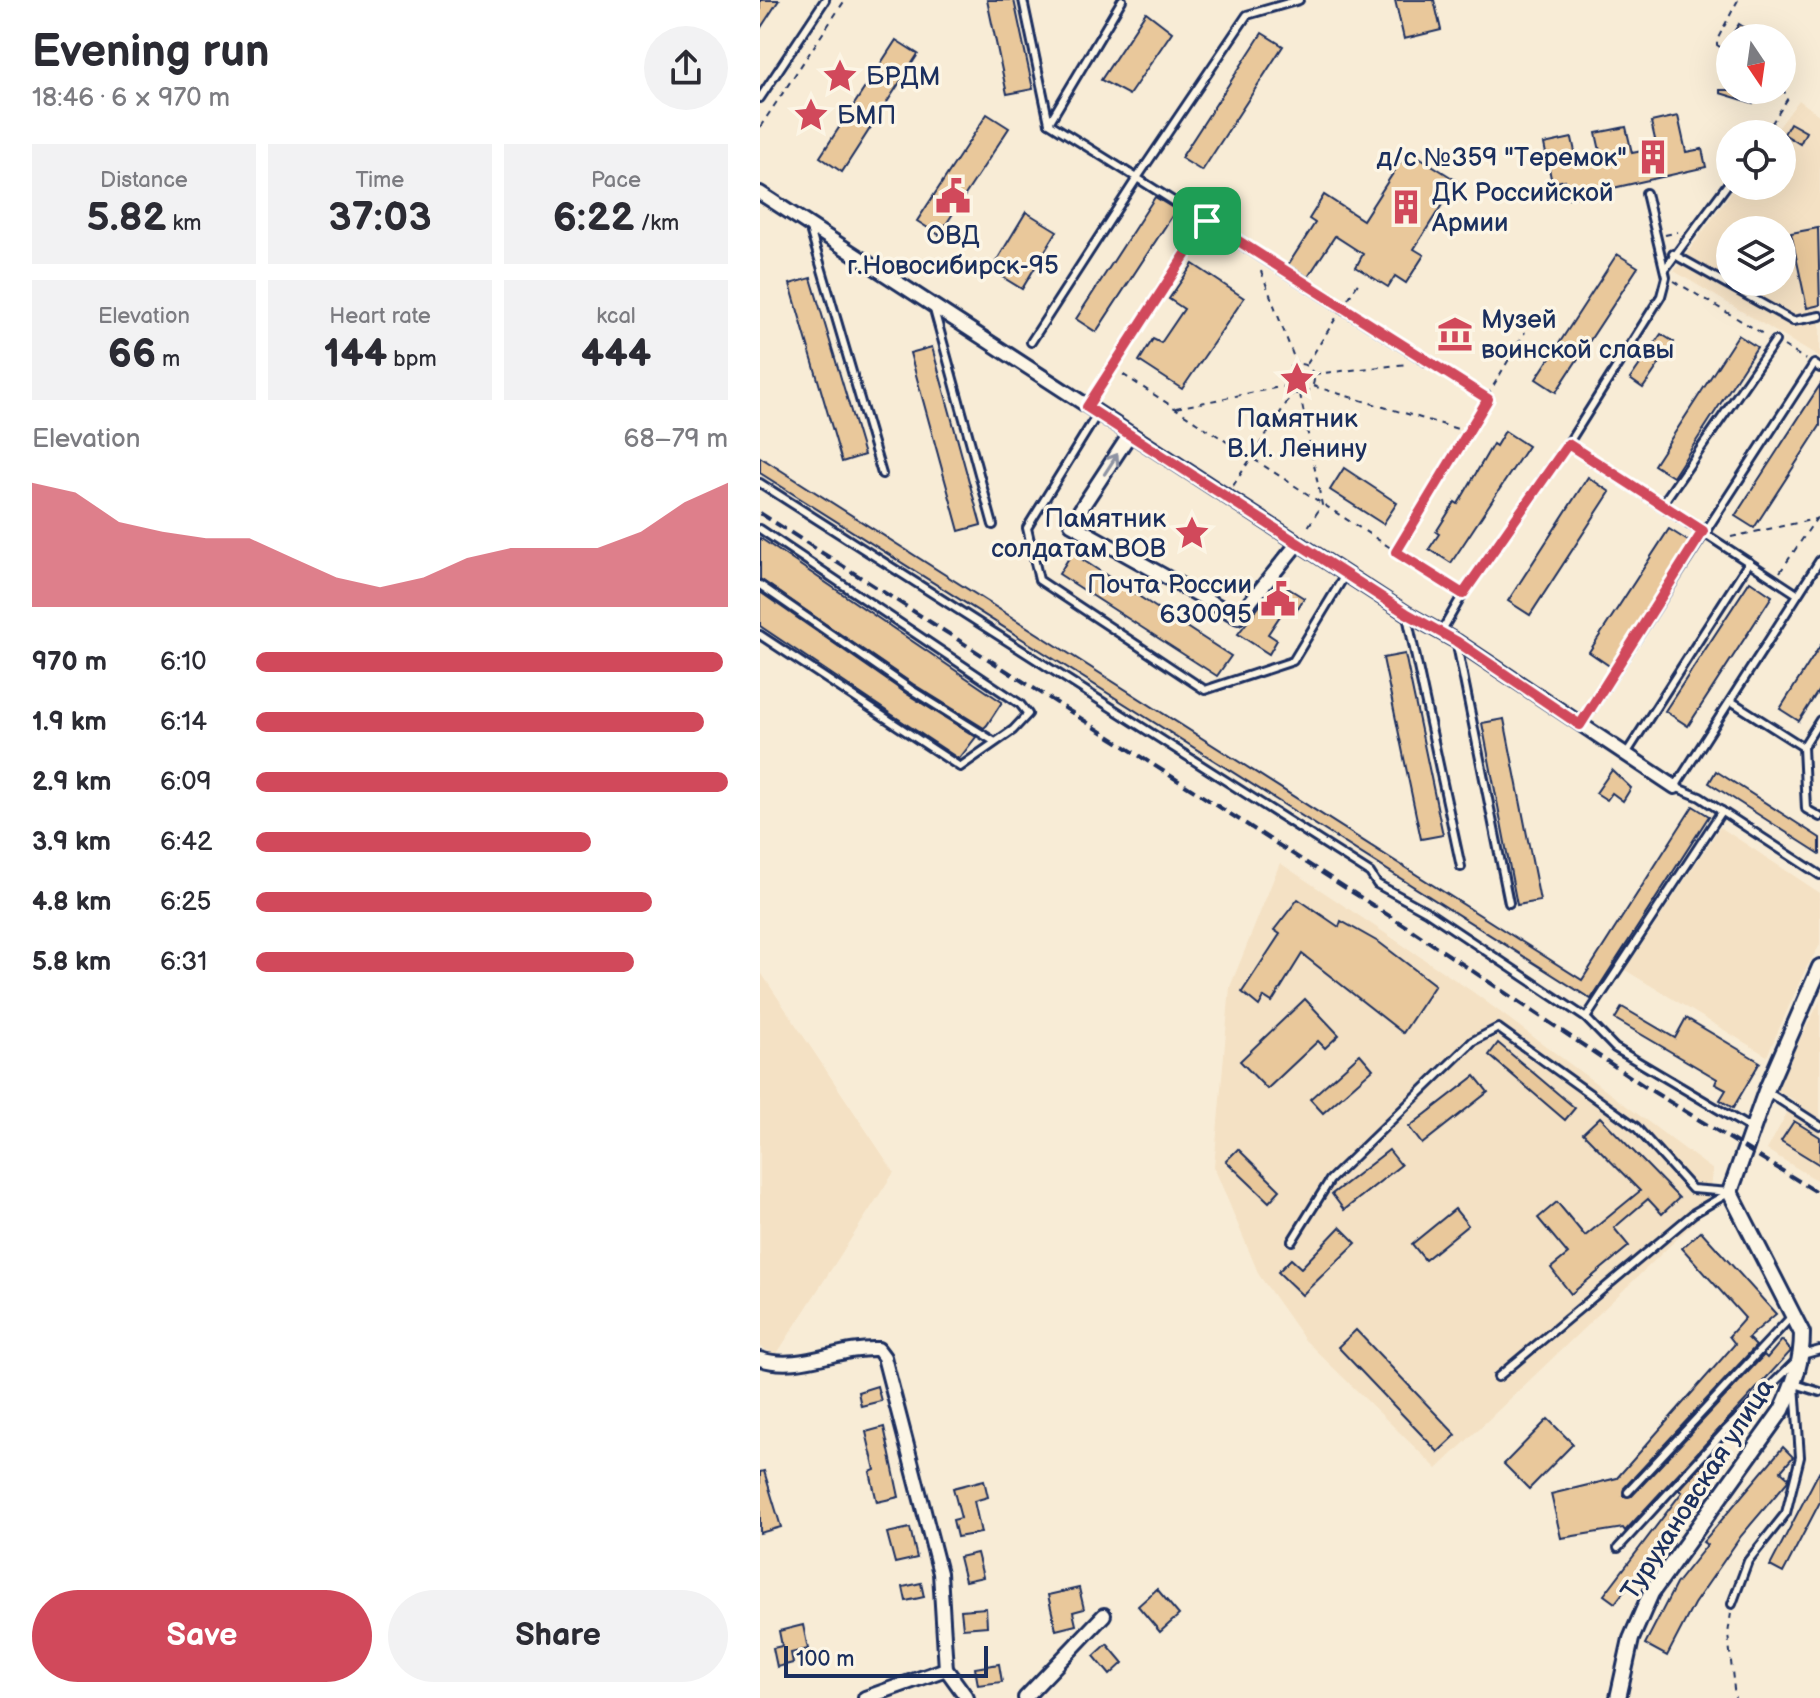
<!DOCTYPE html>
<meta charset="utf-8">
<style>
:root{--surface:#fff;--page:#f2f2f3;--text:#2b2b33;--muted:#7c7c81;--accent:#d1495b}
body{margin:0;font-family:"Balsamiq Sans",sans-serif;background:var(--page);color:var(--text);height:100vh;display:flex;flex-direction:column;font-size:30px;white-space:nowrap}
*{box-sizing:border-box;margin:0}
p{font-size:26px;color:var(--muted)}
.icon{flex:none;width:44px;height:44px;fill:none;stroke:currentColor;stroke-width:2;stroke-linecap:round;stroke-linejoin:round}
.map{position:relative;flex:1;overflow:hidden}
.panel{display:flex;flex-direction:column;background:var(--surface);width:760px}
.panel>*{flex:none}
.needle{width:52px;rotate:167deg}
.buttons{position:absolute;left:956px;top:24px;display:grid;gap:16px}
.buttons a{display:grid;place-items:center;width:80px;height:80px;border-radius:50%;background:var(--surface);box-shadow:0 8px 32px #0002;font-size:40px}
.scale{position:absolute;left:24px;bottom:20px;width:204px;box-sizing:border-box;padding-left:8px;border:4px solid #1b2f5e;border-top:0;font-size:22px;line-height:28px;white-space:nowrap;color:#1b2f5e;-webkit-text-stroke:6px #fcf5e5;paint-order:stroke}
.pin{position:absolute;display:grid;place-items:center;width:68px;height:68px;color:#fff;margin:-34px;border-radius:16px;box-shadow:0 4px 12px #0006}
.round{display:grid;place-items:center;flex:none;width:84px;height:84px;border-radius:42px;background:var(--page)}
.summary{display:flex;align-items:center;justify-content:space-between;height:136px;padding:0 32px}
h1{font-size:44px;font-weight:600;line-height:60px}
.metrics{display:grid;grid-template-columns:repeat(3,1fr);gap:12px;height:136px;padding:8px 32px}
.metrics div{display:grid;align-content:center;border-radius:0px;background:var(--page);text-align:center}
.metrics b{font-size:40px;font-weight:600}
.metrics small{font-size:22px;font-weight:400}
.metrics p{font-size:22px}
.chart{height:224px;padding:16px 32px}
.chart p{display:flex;justify-content:space-between}
.chart svg{width:100%;height:144px;margin-top:8px;fill:var(--accent);opacity:.7}
.cta{display:flex;gap:16px;margin-top:auto;padding:16px 32px}
.cta a{flex:1;height:92px;border-radius:48px;background:var(--accent);color:#fff;font-size:32px;font-weight:600;line-height:92px;text-align:center}
.cta a+a{background:var(--page);color:var(--text)}
ul{padding:0 32px;list-style:none;font-size:26px}
li{display:grid;grid-template-columns:128px 96px 1fr;align-items:center;height:60px}
li i{height:20px;border-radius:10px;background:var(--accent)}
main{display:flex;flex:1;min-height:0}
.map>svg:first-child{display:block}
</style>
<main>
<section class="panel">
<div class="summary"><div><h1>Evening run</h1><p>18:46 · 6 × 970 m</p></div><a class="round"><svg class="icon" aria-label="share" viewBox="0 0 24 24"><path d="M12 15V3M7 8l5-5 5 5M5 13v7h14v-7"/></svg></a></div>
<div class="metrics">
<div><p>Distance</p><b>5.82<small> km</small></b></div>
<div><p>Time</p><b>37:03</b></div>
<div><p>Pace</p><b>6:22<small> /km</small></b></div>
</div>
<div class="metrics">
<div><p>Elevation</p><b>66<small> m</small></b></div>
<div><p>Heart rate</p><b>144<small> bpm</small></b></div>
<div><p>kcal</p><b>444</b></div>
</div>
<div class="chart"><p><span>Elevation</span>68–79 m</p>
<svg viewBox="0 0 160 44" preserveAspectRatio="none"><path d="M0 44V6L10 9L20 18L30 21L40 23L50 23L60 29L70 35L80 38L90 35L100 29L110 26L120 26L130 26L140 21L150 12L160 6V44z"/></svg>
</div>
<ul>
<li><b>970 m</b>6:10<i style="width:99%"></i></li>
<li><b>1.9 km</b>6:14<i style="width:95%"></i></li>
<li><b>2.9 km</b>6:09<i style="width:100%"></i></li>
<li><b>3.9 km</b>6:42<i style="width:71%"></i></li>
<li><b>4.8 km</b>6:25<i style="width:84%"></i></li>
<li><b>5.8 km</b>6:31<i style="width:80%"></i></li>
</ul>
<div class="cta"><a>Save</a><a>Share</a></div>
</section>
<div class="map">
<svg width="1060" height="1698" viewBox="0 0 1060 1698">
<rect width="100%" height="100%" fill="#f8ecd6"/>
<filter id="ink" filterUnits="userSpaceOnUse"><feTurbulence type="fractalNoise" baseFrequency=".0125" numOctaves="2"/><feDisplacementMap in="SourceGraphic" scale="16" xChannelSelector="R" yChannelSelector="G"/><feConvolveMatrix kernelMatrix="1 2 1 2 8 2 1 2 1" color-interpolation-filters="sRGB"/></filter>
<g filter="url(#ink)">
<!-- built -->
<g fill="#f4e1c4" fill-rule="evenodd">
<path d="M 1039,100 L 1060,116 L 1060,358 L 914,271 L 976,186 L 1022,186 L 1022,134 L 1014,134 ZM 970,230 L 1022,230 L 1022,282 L 970,282 Z"/>
<polygon points="960,827 1060,893 1060,945 1045,970 1007,1056 865,970"/>
<polygon points="520,863 713,992 953,1170 945,1212 677,1469 545,1340 499,1275 454,1167 470,987"/>
<polygon points="0,971 134,1172 16,1355 0,1347"/>
<polygon points="1060,1001 1060,1182 1007,1150 1034,1100 1014,1089"/>
</g>
<!-- building -->
<g fill="#e9c89b" stroke="#1b2f5e" stroke-width="2">
<polygon points="0,0 19,0 0,29"/>
<polygon points="227,0 254,0 273,89 247,94"/>
<polygon points="635,0 674,0 681,30 644,39"/>
<polygon points="386,12 412,32 369,95 341,80"/>
<polygon points="979,24 1001,38 970,38"/>
<polygon points="502,33 523,46 442,171 421,158"/>
<polygon points="136,40 158,54 82,172 60,157"/>
<polygon points="960,90 996,90 993,103 960,93"/>
<polygon points="227,114 249,128 179,235 157,221"/>
<polygon points="918,116 926,152 942,149 946,167 809,198 805,180 792,183 784,144 812,138 818,166 842,160 836,133 866,127 872,153 897,148 891,122"/>
<polygon points="1030,123 1046,132 1040,144 1024,134"/>
<polygon points="648,150 697,181 654,249 664,255 646,283 635,276 628,287 596,267 603,254 575,236 548,277 528,265 555,223 549,219 564,195 603,220"/>
<polygon points="395,197 416,210 336,332 316,319"/>
<polygon points="266,212 297,231 262,289 231,270"/>
<polygon points="1058,228 1060,305 1047,308 1031,233"/>
<polygon points="857,254 878,267 796,392 776,379"/>
<polygon points="433,264 484,298 422,389 379,361 393,339 401,343 424,309 409,299"/>
<polygon points="51,278 104,455 82,462 30,284"/>
<polygon points="901,334 914,342 883,388 870,379"/>
<polygon points="978,335 997,347 913,477 894,465"/>
<polygon points="172,347 221,525 199,531 150,353"/>
<polygon points="1060,385 1060,426 994,528 975,516"/>
<polygon points="745,431 768,446 691,563 669,549 679,534 676,532 695,502 698,504 733,444 736,446"/>
<polygon points="0,457 822,980 933,806 949,816 831,999 0,473"/>
<polygon points="584,468 637,503 623,524 570,490"/>
<polygon points="828,477 850,492 770,615 748,601"/>
<polygon points="909,529 931,543 851,667 829,652"/>
<polygon points="0,538 242,702 227,725 224,728 153,684 0,579"/>
<polygon points="312,553 471,656 457,676 299,574"/>
<polygon points="990,581 1012,596 928,726 905,711"/>
<polygon points="518,582 544,598 535,613 526,607 508,634 517,640 509,654 478,634"/>
<polygon points="0,592 147,694 216,737 199,759 128,712 0,626"/>
<polygon points="1060,646 1060,688 1039,721 1020,709"/>
<polygon points="645,654 683,835 661,839 623,658"/>
<polygon points="744,719 780,901 757,905 722,723"/>
<polygon points="852,770 871,788 863,801 852,793 847,800 836,793"/>
<polygon points="956,771 1060,838 1060,854 949,783"/>
<polygon points="538,899 579,927 581,921 620,943 675,985 643,1033 542,954 512,1002 504,997 499,1006 482,992 520,934 514,930"/>
<polygon points="545,999 579,1035 565,1048 558,1041 507,1089 480,1061"/>
<polygon points="862,1007 915,1038 926,1018 1000,1062 973,1108 960,1100 966,1090 955,1084 957,1079 855,1019"/>
<polygon points="738,1043 815,1108 805,1120 729,1055"/>
<polygon points="600,1054 613,1069 563,1113 550,1099"/>
<polygon points="715,1076 728,1092 662,1144 649,1127"/>
<polygon points="840,1117 919,1198 902,1214 888,1199 854,1228 869,1246 811,1294 791,1268 808,1254 778,1218 797,1202 825,1236 880,1191 823,1133"/>
<polygon points="1034,1121 1060,1137 1060,1165 1021,1141"/>
<polygon points="478,1149 520,1190 509,1202 466,1161"/>
<polygon points="629,1150 641,1165 584,1210 572,1194"/>
<polygon points="695,1209 708,1225 665,1260 652,1244"/>
<polygon points="580,1227 596,1243 542,1295 518,1272 531,1259 541,1268"/>
<polygon points="941,1231 1016,1314 988,1338 996,1346 864,1488 863,1496 872,1496 1004,1355 1007,1358 1022,1340 1031,1351 865,1531 863,1528 801,1538 791,1494 857,1478 975,1344 969,1336 985,1318 922,1248"/>
<polygon points="596,1330 696,1435 678,1452 578,1347"/>
<polygon points="117,1386 121,1401 101,1406 98,1392"/>
<polygon points="788,1419 813,1444 769,1489 744,1464"/>
<polygon points="124,1427 139,1497 117,1502 110,1472 115,1470 106,1432"/>
<polygon points="960,1445 970,1453 855,1603 844,1595 922,1492 919,1490"/>
<polygon points="1023,1447 1033,1457 1021,1471 1029,1478 1027,1482 981,1536 934,1604 907,1656 885,1644 916,1584 947,1545 943,1542"/>
<polygon points="1060,1470 1060,1502 1023,1573 1010,1566"/>
<polygon points="4,1471 21,1527 0,1533 0,1472"/>
<polygon points="224,1480 228,1497 214,1501 221,1533 197,1537 193,1520 201,1518 193,1488"/>
<polygon points="150,1528 157,1558 135,1563 127,1533"/>
<polygon points="217,1553 223,1577 205,1581 199,1557"/>
<polygon points="161,1583 164,1597 146,1601 143,1587"/>
<polygon points="319,1588 324,1609 313,1612 316,1625 296,1630 288,1595"/>
<polygon points="397,1589 419,1615 400,1632 378,1606"/>
<polygon points="226,1608 227,1626 203,1628 201,1610"/>
<polygon points="43,1625 48,1649 31,1653 33,1663 17,1667 13,1648 22,1646 19,1631"/>
<polygon points="347,1644 363,1663 350,1675 334,1656"/>
<polygon points="239,1664 242,1682 218,1685 215,1668"/>
</g>
<g fill="none" stroke-linecap="round" stroke-linejoin="round">
<!-- service casing -->
<g stroke="#1b2f5e" stroke-width="12">
<g id="service">
<polyline points="263,0 289,123"/>
<polyline points="539,0 487,15 377,178 667,362"/>
<polyline points="0,98 65,0"/>
<polyline points="50,229 122,474"/>
<polyline points="913,254 1033,321 1060,316"/>
<polyline points="905,269 970,181"/>
<polyline points="173,306 233,525"/>
<polyline points="271,342 377,178 289,123 362,0"/>
<polyline points="338,413 267,528 279,580 445,690 533,661 585,575"/>
<polyline points="808,444 1037,594"/>
<polyline points="0,483 610,873 617,884 666,911 826,1018 962,811"/>
<polyline points="903,503 1015,341"/>
<polyline points="0,529 260,704 268,714 253,730 200,767 0,635"/>
<polyline points="1060,560 915,787 940,797 1060,875"/>
<polyline points="0,585 150,689 235,742"/>
<polyline points="647,616 701,867"/>
<polyline points="681,632 703,594 808,444 901,296 906,277 886,193"/>
<polyline points="697,645 749,903"/>
<polyline points="971,701 1043,747 1046,809 1060,817"/>
<polyline points="821,724 1054,364 1060,368"/>
<polyline points="1043,747 1060,720"/>
<polyline points="866,754 989,562"/>
<polyline points="826,1018 855,1048 990,1128"/>
<polyline points="1006,1091 1060,1126"/>
<polyline points="532,1241 570,1180 713,1041 738,1028 876,1127 932,1189 970,1192"/>
<polyline points="738,1377 934,1213 970,1192"/>
<polyline points="868,1492 1032,1316"/>
<polyline points="858,1548 965,1431 1042,1355 1060,1350"/>
<polyline points="972,1604 988,1561 1026,1513 1040,1457 1035,1384 1060,1392"/>
</g>
</g>
<!-- minor casing -->
<g stroke="#1b2f5e" stroke-width="18">
<g id="minor">
<polyline points="0,193 646,613 696,641 915,787"/>
<polyline points="370,434 311,524 478,617 538,543"/>
<path d="M 0,1359 C 40,1372 78,1347 118,1349 L 124,1357 L 180,1573 L 186,1669 L 207,1698"/>
<polyline points="105,1698 186,1669"/>
<polyline points="265,1698 344,1615"/>
</g>
</g>
<!-- tertiary casing -->
<g stroke="#1b2f5e" stroke-width="20">
<path id="tertiary" d="M 858,1698 L 871,1639 L 891,1593 L 1022,1410 C 1034,1384 1042,1362 1042,1333 L 970,1192 L 1006,1091 L 1060,967"/>
</g>
<!-- path -->
<g stroke="#1b2f5e" stroke-width="2" stroke-dasharray="6 6" stroke-linecap="butt">
<polyline points="970,54 957,45 957,40 978,0"/>
<polyline points="0,127 85,0"/>
<polyline points="1005,134 1028,98 1022,88"/>
<polyline points="905,235 918,232"/>
<polyline points="501,271 536,363"/>
<polyline points="914,281 1005,335"/>
<polyline points="588,299 599,282"/>
<polyline points="1024,346 1046,360"/>
<circle cx="539" cy="379" r="15"/>
<polyline points="547,364 576,318"/>
<polyline points="353,368 694,589"/>
<polyline points="677,368 726,398"/>
<polyline points="554,374 648,364"/>
<polyline points="553,386 708,432"/>
<polyline points="540,394 562,505 546,530"/>
<polyline points="335,395 440,232"/>
<polyline points="416,408 525,386"/>
<polyline points="473,486 533,393"/>
<polyline points="971,537 1056,519"/>
<polyline points="636,551 765,332"/>
<polyline points="1020,572 1060,513"/>
<polyline points="971,1613 968,1634 975,1698"/>
</g>
<!-- service -->
<use href="#service" stroke="#fcf5e5" stroke-width="6"/>
<!-- minor -->
<use href="#minor" stroke="#fcf5e5" stroke-width="12"/>
<!-- tertiary -->
<use href="#tertiary" stroke="#fcf5e5" stroke-width="14"/>
<!-- rail -->
<polyline stroke="#1b2f5e" stroke-width="4" stroke-dasharray="12 6" stroke-linecap="butt" points="0,513 653,931 884,1086 1060,1194"/>
</g>
<!-- one-way arrows -->
<defs><path id="oneway-shaft" d="M-6 0H5M1.5-3L5.5 0L1.5 3" fill="none" stroke-width="1.6" stroke-linecap="round" stroke-linejoin="round" transform="scale(2)"/></defs>
<use stroke="#8c92a2" href="#oneway-shaft" transform="translate(351 464) rotate(-57)"/>
</g>
<g fill="none" stroke-linecap="round" stroke-linejoin="round" filter="url(#ink)">
<!-- route casing -->
<g stroke="#fff" stroke-width="16">
<polygon id="route" points="447,221 728,399 636,552 703,594 808,444 943,531 820,725 696,641 646,613 327,407"/>
</g>
<!-- route -->
<use href="#route" stroke="#d1495b" stroke-width="10"/>
</g>
<!-- icons -->
<defs>
<g id="sight-bare" transform="scale(2.76)"><path d="M0-6L1.8-2.2L6-1.7L2.9 1.2L3.7 5.4L0 3.3L-3.7 5.4L-2.9 1.2L-6-1.7L-1.8-2.2Z" fill="#d1495b" stroke="#fcf5e5" stroke-width="2.5" paint-order="stroke"/></g>
<g id="building-bare" transform="scale(2.76)"><path d="M-4-6H4V6H1V3H-1V6H-4ZM-2.5-4.3h1.7v1.8h-1.7ZM.8-4.3h1.7v1.8H.8ZM-2.5-1h1.7V.8h-1.7ZM.8-1h1.7V.8H.8Z" fill="#d1495b" stroke="#fcf5e5" stroke-width="2.5" paint-order="stroke"/></g>
<g id="civic-bare" transform="scale(2.76)"><path d="M-.6-6.5H3V-4.5H.6V-3L4-1V1h2V6H-6V1h2V-1L-.6-3ZM-1.2 2.5V6h2.4V2.5Z" fill="#d1495b" stroke="#fcf5e5" stroke-width="2.5" paint-order="stroke"/></g>
<g id="museum-bare" transform="scale(2.76)"><path d="M0-6L6-3V-2H-6V-3ZM-5-1h2V3h-2ZM-1-1h2V3h-2ZM3-1h2V3H3ZM-6 4H6V6H-6Z" fill="#d1495b" stroke="#fcf5e5" stroke-width="2.5" paint-order="stroke"/></g>
</defs>
<g fill-rule="evenodd">
<use href="#sight-bare" x="80" y="76"/>
<use href="#sight-bare" x="51" y="115"/>
<use href="#building-bare" x="893" y="157"/>
<use href="#civic-bare" x="193" y="196"/>
<use href="#building-bare" x="646" y="207"/>
<use href="#museum-bare" x="695" y="334"/>
<use href="#sight-bare" x="537" y="379"/>
<use href="#sight-bare" x="432" y="533"/>
<use href="#civic-bare" x="518" y="599"/>
</g>
<g text-anchor="middle" stroke-width="7" stroke-linejoin="round" paint-order="stroke">
<!-- poi labels -->
<g font-size="26" fill="#1b2f5e" stroke="#fcf5e5" text-anchor="start">
<text x="106" y="85">БРДМ</text>
<text x="77" y="124">БМП</text>
<text x="867" y="166" text-anchor="end">д/с №359 "Теремок"</text>
<text x="672" y="201">ДК Российской<tspan x="672" dy="30">Армии</tspan></text>
<text x="193" y="244" text-anchor="middle">ОВД<tspan x="193" dy="30">г.Новосибирск-95</tspan></text>
<text x="721" y="328">Музей<tspan x="721" dy="30">воинской славы</tspan></text>
<text x="537" y="427" text-anchor="middle">Памятник<tspan x="537" dy="30">В.И. Ленину</tspan></text>
<text x="406" y="527" text-anchor="end">Памятник<tspan x="406" dy="30">солдатам ВОВ</tspan></text>
<text x="492" y="593" text-anchor="end">Почта России<tspan x="492" dy="30">630095</tspan></text>
</g>
<!-- street labels -->
<g font-size="26" fill="#1b2f5e" stroke="#fcf5e5">
<text transform="translate(937 1489) rotate(-57)" y="9">Турухановская улица</text>
</g>
</g>
</svg>
<div class="buttons">
<a><svg class="needle" viewBox="-14 -14 28 28"><path d="M0-13l5 13h-10z" fill="#e53935"/><path d="M0 13l5-13h-10z" fill="#7c7c81"/></svg></a>
<a><svg class="icon" aria-label="locate" viewBox="0 0 24 24"><circle cx="12" cy="12" r="6"/><path d="M12 2v4M12 18v4M2 12h4M18 12h4"/></svg></a>
<a><svg class="icon" aria-label="layers" viewBox="0 0 24 24"><path d="M12 4l9 5-9 5-9-5zM3 14l9 5 9-5"/></svg></a>
</div>
<div class="scale">100 m</div>
<div class="pin" style="left:447px;top:221px;background:#1e9e55"><svg class="icon" aria-label="arrive" viewBox="0 0 24 24"><path d="M6 21V4h12l-3 4 3 4H6"/></svg></div>
</div>
</main>
